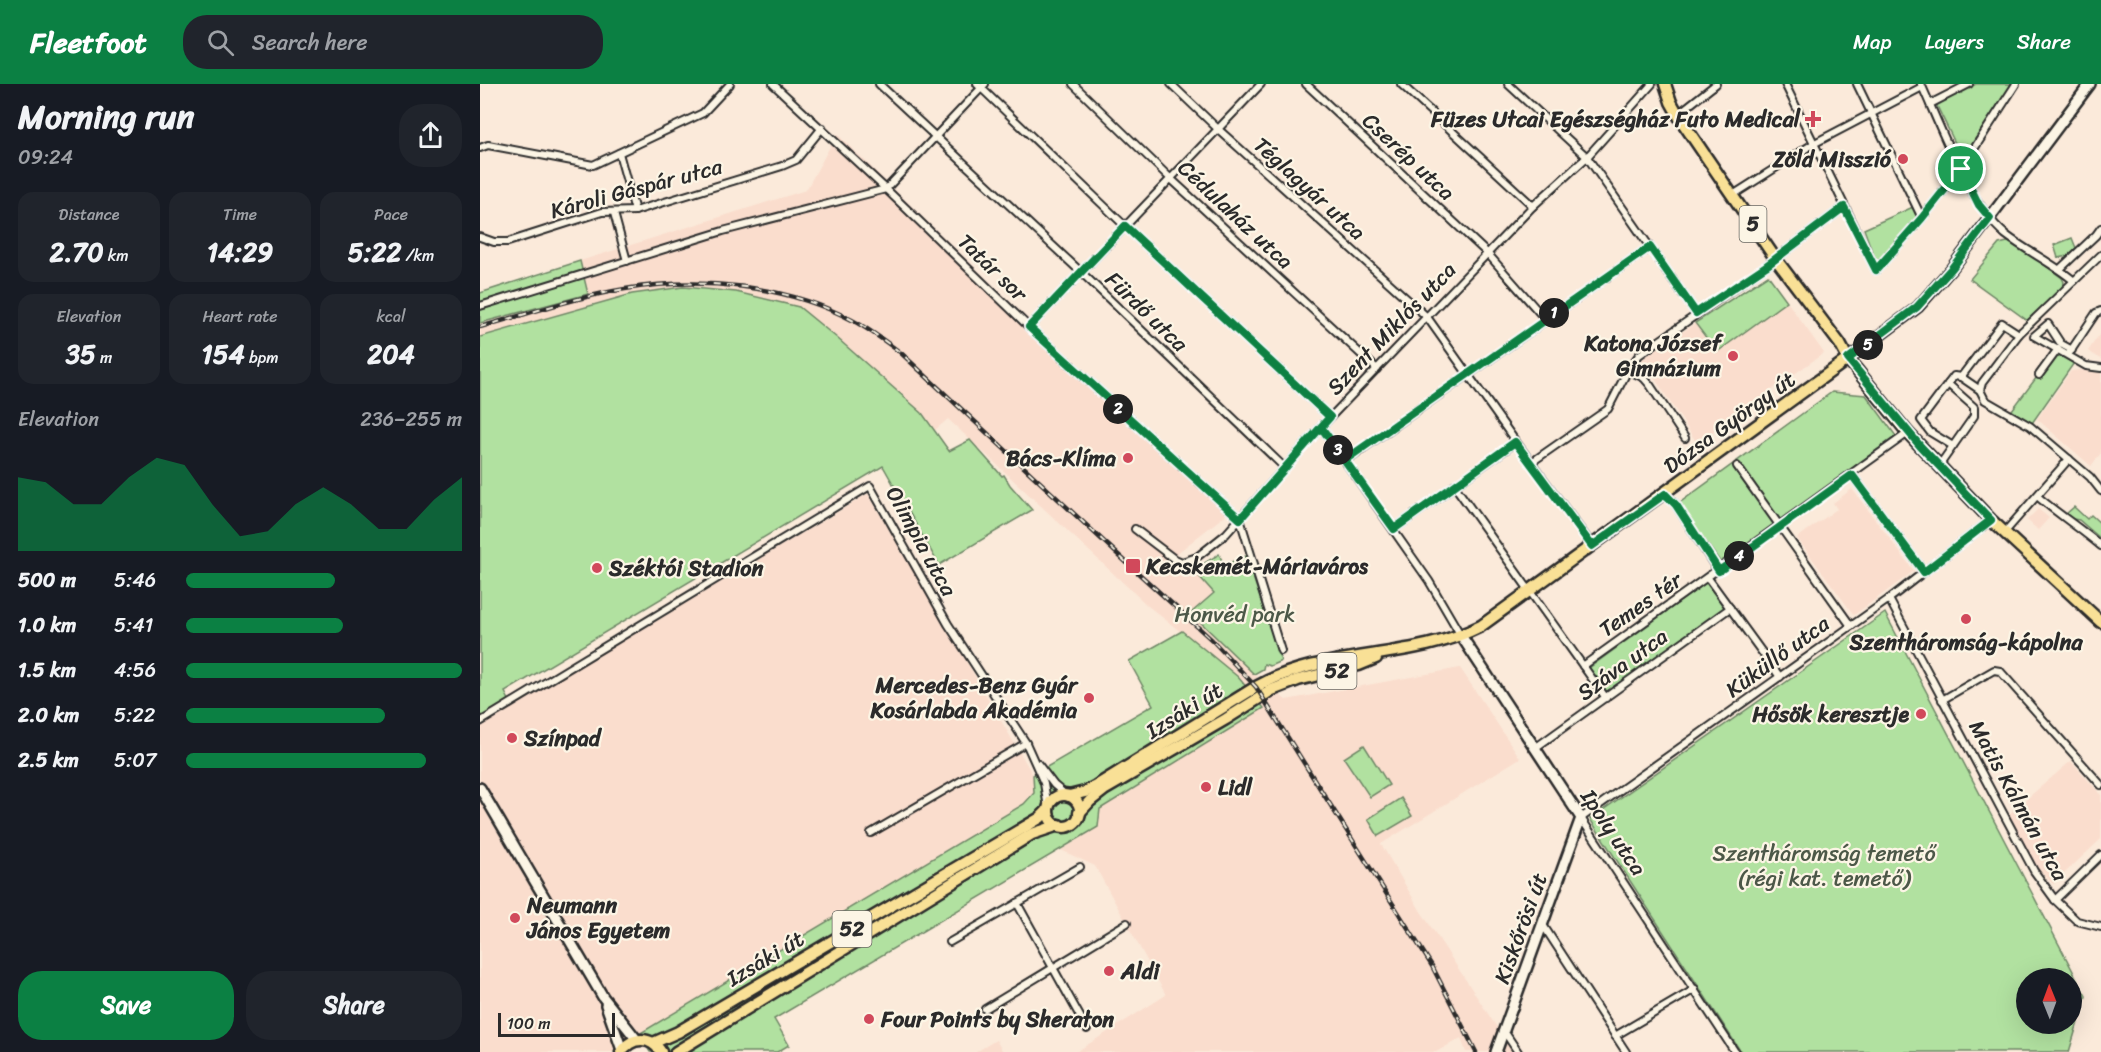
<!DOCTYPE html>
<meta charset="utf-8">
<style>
:root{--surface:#171b24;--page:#20242c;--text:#f1f3f6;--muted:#9ea1a6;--accent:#0b8043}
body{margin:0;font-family:Sriracha,sans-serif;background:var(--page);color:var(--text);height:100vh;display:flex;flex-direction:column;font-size:22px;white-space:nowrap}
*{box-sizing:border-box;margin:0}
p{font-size:20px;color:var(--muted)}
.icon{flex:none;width:33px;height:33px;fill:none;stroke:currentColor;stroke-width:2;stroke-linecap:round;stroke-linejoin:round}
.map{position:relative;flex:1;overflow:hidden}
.side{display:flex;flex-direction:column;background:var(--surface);width:480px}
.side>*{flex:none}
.needle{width:39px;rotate:359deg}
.controls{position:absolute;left:1536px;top:884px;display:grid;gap:12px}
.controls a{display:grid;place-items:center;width:66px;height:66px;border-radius:50%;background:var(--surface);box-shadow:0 6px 24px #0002;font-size:30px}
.scale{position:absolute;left:18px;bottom:15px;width:117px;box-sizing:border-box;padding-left:6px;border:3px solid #2b2b2b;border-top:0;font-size:16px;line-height:21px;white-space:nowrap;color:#2b2b2b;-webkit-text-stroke:4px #fcf5e5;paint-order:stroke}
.pin{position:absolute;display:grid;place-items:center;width:51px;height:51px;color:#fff;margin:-26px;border:3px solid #fff;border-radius:50%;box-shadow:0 2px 6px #0007}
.km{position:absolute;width:30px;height:30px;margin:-15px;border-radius:50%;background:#222;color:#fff;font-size:16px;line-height:30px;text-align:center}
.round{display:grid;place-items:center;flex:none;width:63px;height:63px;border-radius:24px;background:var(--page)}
.headline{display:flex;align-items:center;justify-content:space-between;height:102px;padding:0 18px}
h1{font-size:33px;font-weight:700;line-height:45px}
.stats{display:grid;grid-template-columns:repeat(3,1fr);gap:9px;height:102px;padding:6px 18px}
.stats div{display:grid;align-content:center;border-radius:15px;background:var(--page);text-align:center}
.stats b{font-size:26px;font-weight:700}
.stats small{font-size:16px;font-weight:400}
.stats p{font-size:16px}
.chart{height:168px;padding:12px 18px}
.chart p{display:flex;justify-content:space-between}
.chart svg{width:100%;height:108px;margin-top:6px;fill:var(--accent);opacity:.7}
.cta{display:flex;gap:12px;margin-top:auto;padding:12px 18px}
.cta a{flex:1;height:69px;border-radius:24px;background:var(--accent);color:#fff;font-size:24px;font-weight:700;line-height:69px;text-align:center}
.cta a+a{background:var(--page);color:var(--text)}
ul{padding:0 18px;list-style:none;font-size:20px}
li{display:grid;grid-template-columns:96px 72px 1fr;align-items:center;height:45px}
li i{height:15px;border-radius:8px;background:var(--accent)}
header{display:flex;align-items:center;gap:36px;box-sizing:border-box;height:84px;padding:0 30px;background:var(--accent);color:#fff}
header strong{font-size:28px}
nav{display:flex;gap:33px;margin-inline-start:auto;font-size:21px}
.search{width:420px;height:54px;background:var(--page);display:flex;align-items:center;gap:15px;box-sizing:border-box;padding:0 21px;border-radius:24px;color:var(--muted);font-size:22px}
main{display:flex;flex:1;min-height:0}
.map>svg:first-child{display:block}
</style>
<header>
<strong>Fleetfoot</strong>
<div class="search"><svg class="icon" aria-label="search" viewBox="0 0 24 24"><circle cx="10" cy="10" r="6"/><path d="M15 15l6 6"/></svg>Search here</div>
<nav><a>Map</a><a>Layers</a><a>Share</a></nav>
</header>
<main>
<section class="side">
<div class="headline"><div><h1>Morning run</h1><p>09:24</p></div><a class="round"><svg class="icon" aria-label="share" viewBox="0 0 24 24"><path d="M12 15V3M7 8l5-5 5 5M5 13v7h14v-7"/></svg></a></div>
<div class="stats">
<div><p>Distance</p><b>2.70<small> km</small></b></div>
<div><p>Time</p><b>14:29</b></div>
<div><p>Pace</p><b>5:22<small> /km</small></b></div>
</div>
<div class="stats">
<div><p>Elevation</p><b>35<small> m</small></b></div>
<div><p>Heart rate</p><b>154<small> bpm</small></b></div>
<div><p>kcal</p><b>204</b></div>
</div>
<div class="chart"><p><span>Elevation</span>236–255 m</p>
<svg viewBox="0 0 160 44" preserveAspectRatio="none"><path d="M0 44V14L10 16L20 25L30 25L40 14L50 6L60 9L70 25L80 38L90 36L100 25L110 18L120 25L130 35L140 35L150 23L160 14V44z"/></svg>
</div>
<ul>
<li><b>500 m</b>5:46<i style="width:54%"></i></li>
<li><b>1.0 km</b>5:41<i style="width:57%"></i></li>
<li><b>1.5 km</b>4:56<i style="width:100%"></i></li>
<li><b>2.0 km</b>5:22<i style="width:72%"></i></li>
<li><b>2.5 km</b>5:07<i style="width:87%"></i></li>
</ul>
<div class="cta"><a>Save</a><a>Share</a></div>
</section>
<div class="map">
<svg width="1621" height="968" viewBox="0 0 1621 968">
<rect width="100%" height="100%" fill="#fbeada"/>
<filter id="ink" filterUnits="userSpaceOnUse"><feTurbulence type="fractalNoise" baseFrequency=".0167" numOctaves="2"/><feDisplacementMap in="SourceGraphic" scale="12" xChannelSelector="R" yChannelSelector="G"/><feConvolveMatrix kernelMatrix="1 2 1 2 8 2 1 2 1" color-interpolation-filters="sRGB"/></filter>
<g filter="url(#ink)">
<!-- built -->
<g fill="#faddcd">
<polygon points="357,50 748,429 696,470 713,485 734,509 712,530 774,590 806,616 980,584 1040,674 901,760 940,826 1033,968 986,968 981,954 956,968 596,968 686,911 615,782 581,766 618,743 620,725 784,624 758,593 668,522 468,335 455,346 442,329 357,254 319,223 256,208 203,203 152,210 0,253 0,239 107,210 100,177 326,106"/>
<polygon points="1288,191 1344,269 1217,359 1162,275"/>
<polygon points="1621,248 1621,275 1608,267"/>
<polygon points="1600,286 1621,289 1621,369 1611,382 1557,335 1591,287"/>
<polygon points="1372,405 1434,487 1374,531 1317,454 1357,425 1353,419"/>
<polygon points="388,410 553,691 554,709 544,720 139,962 138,968 0,968 0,642"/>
<polygon points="1558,425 1569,434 1558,446 1547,436"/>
<polygon points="1591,677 1621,711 1621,755 1573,800 1557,784 1529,730"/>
<polygon points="516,956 523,968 496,968"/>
</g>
<!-- green -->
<g fill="#b1e1a0" stroke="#6e8666" stroke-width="1.5" fill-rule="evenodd">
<polygon points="1496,0 1532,0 1485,70 1478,65 1456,20"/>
<polygon points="1433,123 1438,133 1397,181 1384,145"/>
<polygon points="1592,154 1596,164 1587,172 1578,174 1574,161"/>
<polygon points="1532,157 1582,194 1584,198 1580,208 1548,237 1490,195 1519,160"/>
<polygon points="100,177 108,210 0,239 0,209"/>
<polygon points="1288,191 1307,217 1237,268 1215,239"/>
<polygon points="203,203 256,208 319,223 357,254 442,329 469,367 490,356 522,392 524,391 530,401 552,426 459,481 403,382 25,608 32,622 0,642 0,253 152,210"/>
<polygon points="1578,265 1596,276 1550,342 1529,330"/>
<polygon points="1352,308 1386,311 1416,352 1241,479 1198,420"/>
<polygon points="1594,423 1607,435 1611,431 1621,440 1621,455 1599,436 1593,435 1586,430"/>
<polygon points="739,470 744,481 766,472 801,577 790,582 784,580 783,585 774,590 711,529 734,509 709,481 715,477 720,482"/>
<polygon points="1227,498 1245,523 1127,608 1109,584"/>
<path d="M 1405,529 L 1606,912 L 1589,968 L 1261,968 L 1110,735 ZM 1546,894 L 1592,894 L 1592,939 L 1546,939 Z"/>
<polygon points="702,547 758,593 784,624 620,725 618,743 294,935 309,961 297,968 170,968 159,950 544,720 554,709 553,691 673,621 649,577"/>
<polygon points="884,661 909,701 890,713 864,674"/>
<polygon points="921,714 932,732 898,752 888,735"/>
</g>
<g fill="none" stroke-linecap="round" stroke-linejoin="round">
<!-- street casing -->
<g stroke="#2b2b2b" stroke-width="10">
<g id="street">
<polyline points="293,0 406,105 549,243 760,435 801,567"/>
<polyline points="399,0 602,189 804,383"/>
<polyline points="497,0 645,142 850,333"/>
<polyline points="593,0 690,94 897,285"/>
<polyline points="691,0 738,45 947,233 1036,358 1112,461"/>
<polyline points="826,0 1008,170 1065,235"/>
<polyline points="921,0 1053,122"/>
<polyline points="1028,0 1107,73 1216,229"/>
<polyline points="1305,0 1396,186 1442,134 1481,85 1536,0"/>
<polyline points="1377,0 1442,134"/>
<path d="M 1441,0 C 1461,44 1489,121 1526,151 C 1548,168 1573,179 1594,197"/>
<polyline points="1450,20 1489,0"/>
<polyline points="1198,30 1236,0"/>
<polyline points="0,64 8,61 113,81 223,29 250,0"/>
<polyline points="139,69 155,127"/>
<polyline points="406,105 505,0"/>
<polyline points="1253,111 1333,60 1442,3"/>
<polyline points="134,129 147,177"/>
<polyline points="0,153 14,158 28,158 122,128 155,127 302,82 316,76 342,44"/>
<polyline points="1621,171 1539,250 1502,299 1500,306 1505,316 1550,342 1610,393 1621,407"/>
<polyline points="1580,185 1616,151 1621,144"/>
<polyline points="0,222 243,147 406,105"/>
<polyline points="549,243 781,0"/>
<polyline points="1592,266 1581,260 1568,240 1554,252 1606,282 1621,284"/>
<polyline points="1590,268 1616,229 1621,227"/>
<polyline points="1148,286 1164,294 1170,301 1205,354"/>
<polyline points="1559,291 1578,265"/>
<polyline points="1481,293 1522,239 1539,250"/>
<polyline points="1481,293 1500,306"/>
<polyline points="841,343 949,497 980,550"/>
<polyline points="1473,362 1450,348 1441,336 1474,292 1481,293"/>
<polyline points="865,377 1170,163"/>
<polyline points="1052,378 1128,325 1148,286 1159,271 1286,182 1364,123"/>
<polyline points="1257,382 1371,542"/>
<polyline points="1459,382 1494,332 1494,323 1468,300"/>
<polyline points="1372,391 1444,488"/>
<polyline points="974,401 1126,614"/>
<polyline points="1185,409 1196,421 1238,487"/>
<path d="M 1557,412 C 1578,430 1600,444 1621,462"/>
<polyline points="655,445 693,474 702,478 717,473 746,450 841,343 1053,122 1107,73 1172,0"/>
<polyline points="914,445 1036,358"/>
<polyline points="1524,449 1589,375"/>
<polyline points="1228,494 1300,593"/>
<polyline points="1409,515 1554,787 1575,816 1597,837 1621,843"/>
<polyline points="1103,582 1428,349"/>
<polyline points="1462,616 1514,586 1520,587 1621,701"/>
<polyline points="0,638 390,402 468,540 546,659 564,699 568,724"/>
<polyline points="1055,664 1250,524"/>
<polyline points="558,680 574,701 586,711"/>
<polyline points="391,749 546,659"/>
<polyline points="1575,816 1621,771"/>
<polyline points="537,819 607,945"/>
<polyline points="1063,841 1146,968"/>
<polyline points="470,858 600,783"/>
<polyline points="505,925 647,839"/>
<polyline points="1024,947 1038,968"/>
<polyline points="1135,952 1215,905"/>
<polyline points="1255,968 1101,734 1409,515 1511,436"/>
</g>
</g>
<!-- secondary casing -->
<g stroke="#2b2b2b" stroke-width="14">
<g id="secondary">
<polyline points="1368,275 1438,223 1472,184 1610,0"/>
<polyline points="980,550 1101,734 1016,968"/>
<polyline points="0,704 123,913 157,956"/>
<polyline points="126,921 142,966"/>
</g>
</g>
<!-- primary casing -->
<g stroke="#2b2b2b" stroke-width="15">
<g id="primary">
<polyline points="1185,0 1191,18 1201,36 1295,174 1360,260 1368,275 1428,349 1511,436 1621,538"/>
<circle cx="584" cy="727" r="16"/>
<path d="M 589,712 L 605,708 L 616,702 L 776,603 C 845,564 930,578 1001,542 L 1368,275"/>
<polyline points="599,729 610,717 624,706 746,635 792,606 818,596 879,581 896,574"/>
<polyline points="173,959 198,948 560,734 568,726"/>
<path d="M 141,968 C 152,952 171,952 181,968"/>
<polyline points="196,968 552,750 579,741"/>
</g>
</g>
<!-- street -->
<use href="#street" stroke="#fcf5e5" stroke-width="6"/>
<!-- secondary -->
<use href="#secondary" stroke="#fcf5e5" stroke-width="9"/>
<!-- primary -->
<use href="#primary" stroke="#f9e096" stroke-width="10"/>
<!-- rail casing -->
<g stroke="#2b2b2b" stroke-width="4.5">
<path id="rail" d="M 0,243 C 48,230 96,213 145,205 C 220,193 304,200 372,236 C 389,245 405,257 421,269 L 646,478 L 732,556 L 776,603 L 952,882 L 996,968"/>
</g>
<!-- rail -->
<use href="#rail" stroke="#fcf5e5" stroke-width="2" stroke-dasharray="7" stroke-linecap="butt"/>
</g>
</g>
<g fill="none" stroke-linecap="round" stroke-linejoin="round" filter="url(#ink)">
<!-- route casing -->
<g stroke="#fff" stroke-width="12">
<polyline id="route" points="1481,85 1442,134 1396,186 1364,123 1286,182 1216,229 1170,163 865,376 841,343 760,435 549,243 645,142 850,333 841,343 914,445 1035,358 1112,462 1185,410 1196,421 1239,487 1372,391 1444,488 1511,436 1441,363 1368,275 1437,223 1472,184 1510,134 1499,121 1481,85"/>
</g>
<!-- route -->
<use href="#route" stroke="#0b8043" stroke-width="8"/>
</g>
<!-- markers -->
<g fill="#d1495b" stroke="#fcf5e5" stroke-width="2">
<path d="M1330 26h6v6h6v6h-6v6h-6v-6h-6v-6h6z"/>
<circle cx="1423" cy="75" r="6"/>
<circle cx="1253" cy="272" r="6"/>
<circle cx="648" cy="374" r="6"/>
<rect x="645" y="474" width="16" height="16" rx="3"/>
<circle cx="117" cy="484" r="6"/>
<circle cx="1486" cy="535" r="6"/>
<circle cx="609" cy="614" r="6"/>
<circle cx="1441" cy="630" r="6"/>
<circle cx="32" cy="654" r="6"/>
<circle cx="726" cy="703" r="6"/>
<circle cx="35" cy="834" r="6"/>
<circle cx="629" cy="887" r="6"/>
<circle cx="389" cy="935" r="6"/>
</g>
<g text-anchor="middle" stroke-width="4.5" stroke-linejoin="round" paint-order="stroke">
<!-- shield labels -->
<g fill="#fcf5e5" stroke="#6a6863" stroke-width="1.5">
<rect x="1259.5" y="122" width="27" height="36" rx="4.5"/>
<rect x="837.5" y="569" width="39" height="36" rx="4.5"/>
<rect x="352.5" y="827" width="39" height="36" rx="4.5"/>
</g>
<g font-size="21" font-weight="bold" fill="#2b2b2b">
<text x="1273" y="147">5</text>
<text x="857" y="594">52</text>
<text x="372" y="852">52</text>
</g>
<!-- poi labels -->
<g font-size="22" font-weight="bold" fill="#2b2b2b" stroke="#fcf5e5" text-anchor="start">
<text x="1320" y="43" text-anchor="end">Füzes Utcai Egészségház Futo Medical</text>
<text x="1411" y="83" text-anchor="end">Zöld Misszió</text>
<text x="1241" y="267" text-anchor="end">Katona József<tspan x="1241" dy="25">Gimnázium</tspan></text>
<text x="636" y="382" text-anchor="end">Bács-Klíma</text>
<text x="666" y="490">Kecskemét-Máriaváros</text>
<text x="129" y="492">Széktói Stadion</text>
<text x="1486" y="566" text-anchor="middle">Szentháromság-kápolna</text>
<text x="597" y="609" text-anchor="end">Mercedes-Benz Gyár<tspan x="597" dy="25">Kosárlabda Akadémia</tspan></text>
<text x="1429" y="638" text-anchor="end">Hősök keresztje</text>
<text x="44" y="662">Színpad</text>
<text x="738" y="711">Lidl</text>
<text x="47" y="829">Neumann<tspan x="47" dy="25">János Egyetem</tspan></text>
<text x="641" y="895">Aldi</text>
<text x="401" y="943">Four Points by Sheraton</text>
</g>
<!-- street labels -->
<g font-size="22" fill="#2b2b2b" stroke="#fcf5e5">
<text transform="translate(929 72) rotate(43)" y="8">Cserép utca</text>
<text transform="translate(156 104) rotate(-15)" y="8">Károli Gáspár utca</text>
<text transform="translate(830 104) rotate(42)" y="8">Téglagyár utca</text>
<text transform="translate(756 130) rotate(43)" y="8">Cédulaház utca</text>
<text transform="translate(513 183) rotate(44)" y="8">Tatár sor</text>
<text transform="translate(667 227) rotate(44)" y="8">Fürdő utca</text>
<text transform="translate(911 244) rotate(-46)" y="8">Szent Miklós utca</text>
<text transform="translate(1249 338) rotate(-36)" y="8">Dózsa György út</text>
<text transform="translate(442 457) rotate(61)" y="8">Olimpia utca</text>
<text transform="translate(1160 520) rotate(-35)" y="8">Temes tér</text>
<text transform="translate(1297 572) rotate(-36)" y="8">Küküllő utca</text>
<text transform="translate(1142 580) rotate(-36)" y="8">Száva utca</text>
<text transform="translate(704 626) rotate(-32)" y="8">Izsáki út</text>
<text transform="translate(1539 716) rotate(61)" y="8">Matis Kálmán utca</text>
<text transform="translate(1134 748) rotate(56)" y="8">Ipoly utca</text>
<text transform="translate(1040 844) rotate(-70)" y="8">Kiskőrösi út</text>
<text transform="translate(285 874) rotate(-31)" y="8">Izsáki út</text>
</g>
<!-- park labels -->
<g font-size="22" fill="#4c5848" stroke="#fcf5e5">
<text x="755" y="538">Honvéd park</text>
<text x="1344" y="777">Szentháromság temető<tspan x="1344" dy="25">(régi kat. temető)</tspan></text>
</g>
</g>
</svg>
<div class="controls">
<a><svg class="needle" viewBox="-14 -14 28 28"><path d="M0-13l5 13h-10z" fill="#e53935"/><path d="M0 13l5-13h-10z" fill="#9ea1a6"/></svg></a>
</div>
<div class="scale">100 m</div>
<div class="pin" style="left:1481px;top:85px;background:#1e9e55"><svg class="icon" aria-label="arrive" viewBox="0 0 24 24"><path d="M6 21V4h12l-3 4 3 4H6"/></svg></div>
<b class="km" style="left:1074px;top:229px">1</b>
<b class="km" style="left:638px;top:325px">2</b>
<b class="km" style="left:858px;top:366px">3</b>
<b class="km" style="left:1259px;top:472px">4</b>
<b class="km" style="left:1388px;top:261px">5</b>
</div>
</main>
